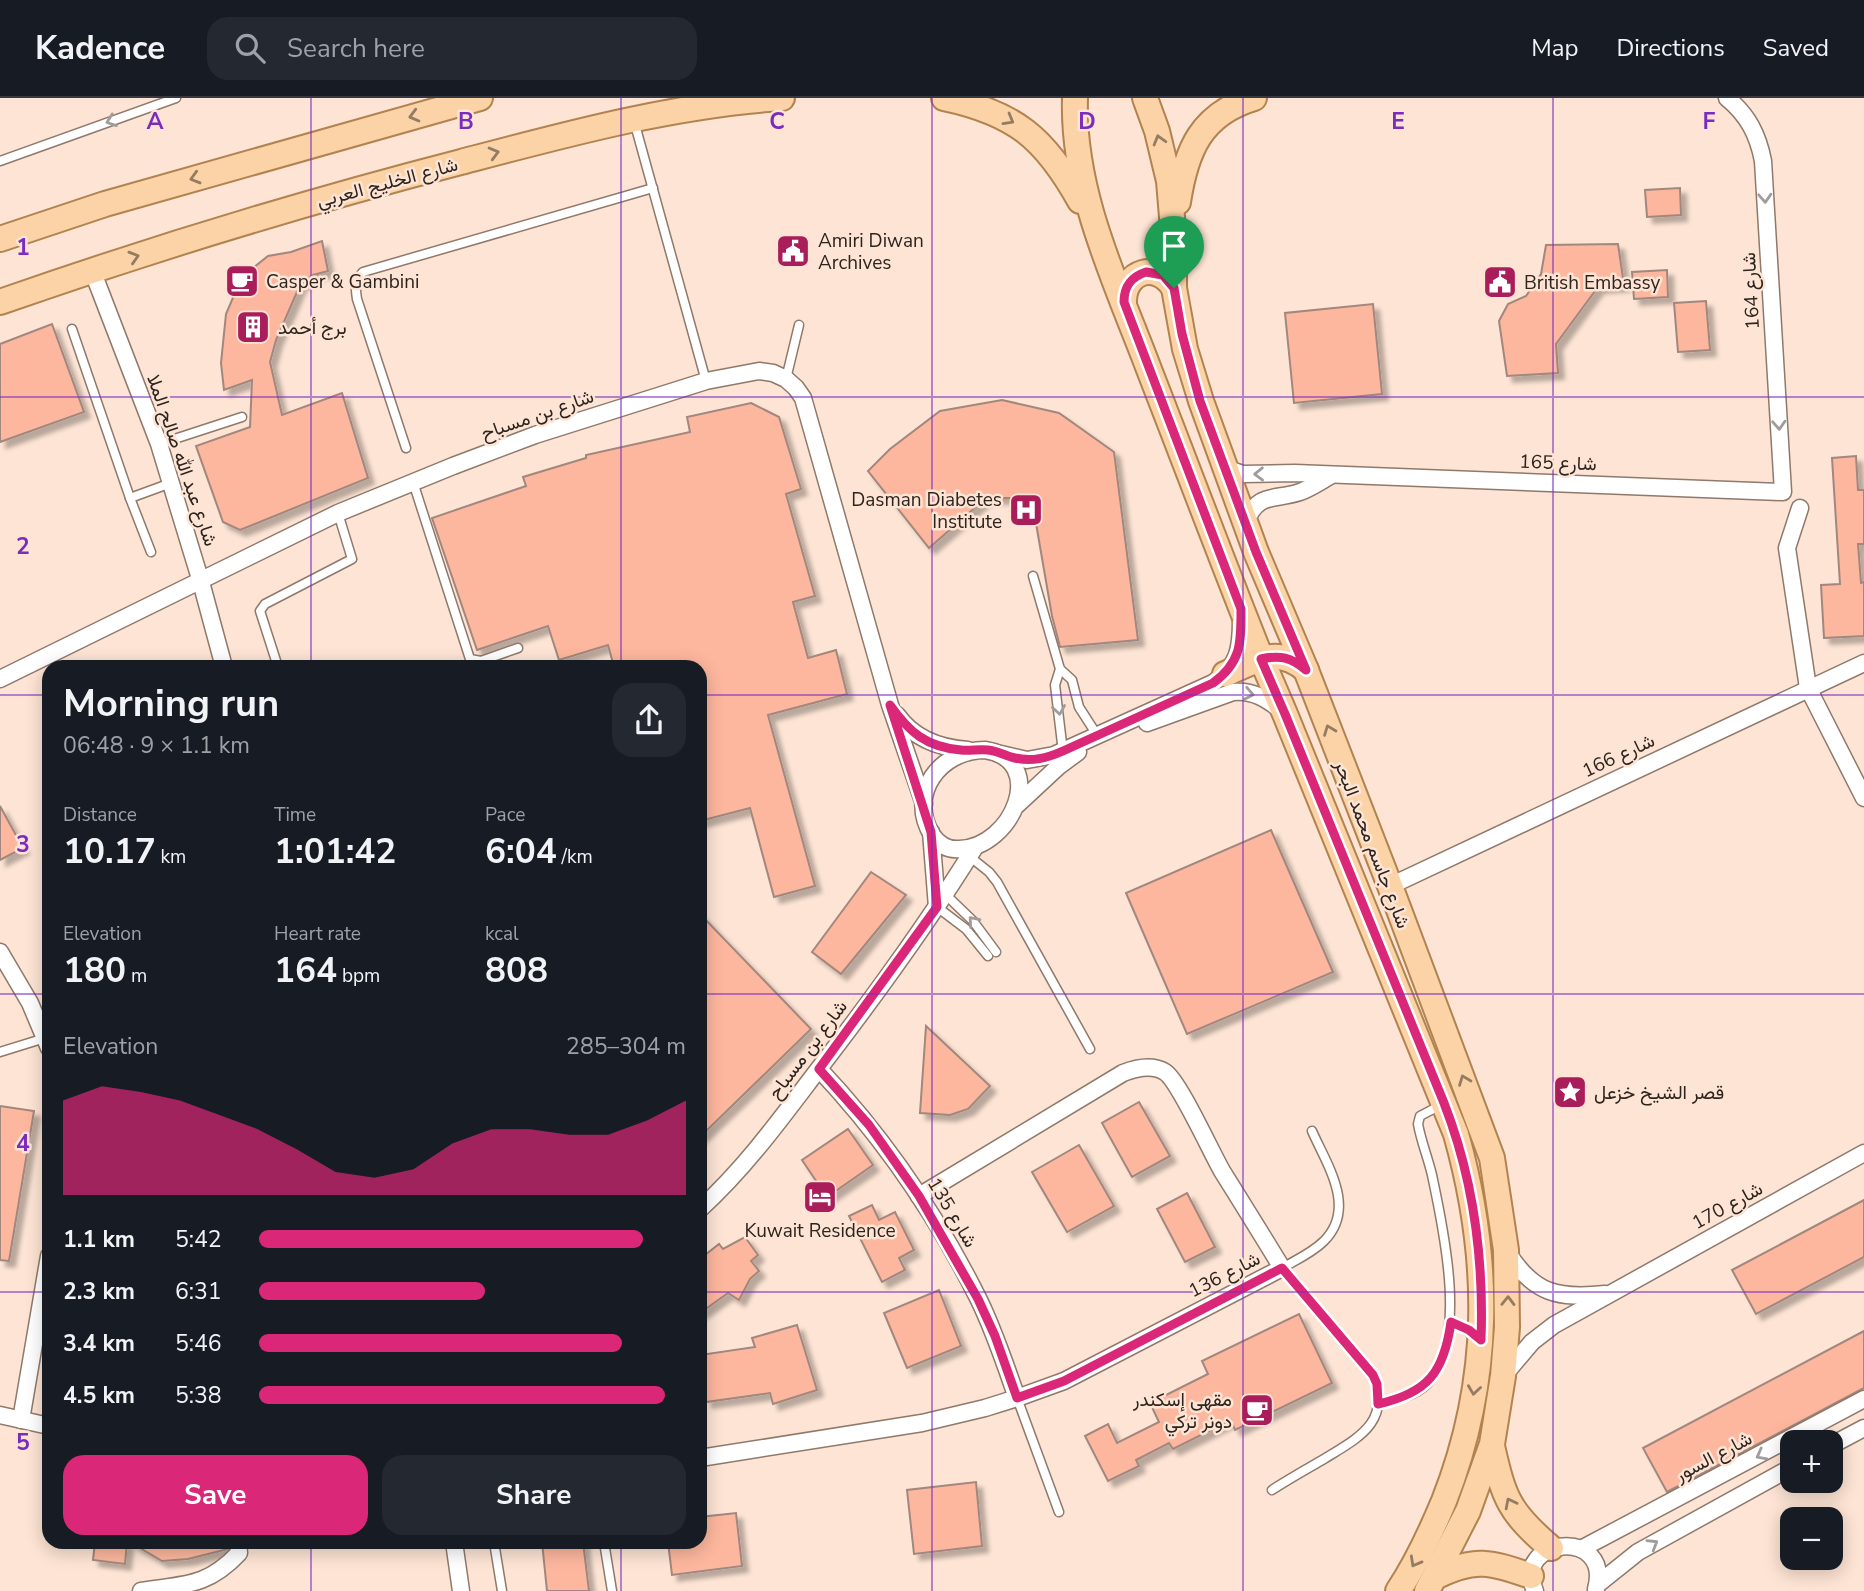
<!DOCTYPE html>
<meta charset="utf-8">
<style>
:root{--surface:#171b24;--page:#242831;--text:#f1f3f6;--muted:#9ea1a6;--line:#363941;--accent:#db2777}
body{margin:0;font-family:"Nunito Sans",Vazirmatn,sans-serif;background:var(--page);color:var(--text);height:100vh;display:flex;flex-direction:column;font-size:26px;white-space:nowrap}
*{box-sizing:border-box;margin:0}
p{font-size:23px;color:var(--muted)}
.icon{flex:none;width:38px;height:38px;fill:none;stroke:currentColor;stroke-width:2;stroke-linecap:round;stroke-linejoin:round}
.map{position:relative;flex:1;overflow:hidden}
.drawer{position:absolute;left:42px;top:562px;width:665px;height:889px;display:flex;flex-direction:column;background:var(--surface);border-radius:21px;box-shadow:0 4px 18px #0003}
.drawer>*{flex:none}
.controls{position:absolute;left:1780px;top:1332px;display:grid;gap:14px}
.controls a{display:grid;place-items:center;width:63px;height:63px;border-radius:14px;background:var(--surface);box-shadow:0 4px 18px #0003;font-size:35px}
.pin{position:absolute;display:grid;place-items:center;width:60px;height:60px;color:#fff;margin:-72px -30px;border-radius:50% 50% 50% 0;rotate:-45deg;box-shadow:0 0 7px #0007}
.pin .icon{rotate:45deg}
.round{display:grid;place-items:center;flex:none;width:74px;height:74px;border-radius:21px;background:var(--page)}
.overview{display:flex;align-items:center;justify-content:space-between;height:119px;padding:0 21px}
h1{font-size:38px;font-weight:700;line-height:52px}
.stats{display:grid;grid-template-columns:repeat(3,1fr);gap:10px;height:119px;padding:7px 21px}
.stats div{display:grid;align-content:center}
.stats b{font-size:35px;font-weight:700}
.stats small{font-size:19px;font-weight:400}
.stats p{font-size:19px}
.chart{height:196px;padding:14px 21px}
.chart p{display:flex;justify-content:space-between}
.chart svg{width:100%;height:126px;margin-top:7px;fill:var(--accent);opacity:.7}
.action{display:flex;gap:14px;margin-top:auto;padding:14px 21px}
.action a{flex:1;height:80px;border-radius:21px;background:var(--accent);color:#fff;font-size:28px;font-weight:700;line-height:80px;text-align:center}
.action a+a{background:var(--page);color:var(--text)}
ul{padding:0 21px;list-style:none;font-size:23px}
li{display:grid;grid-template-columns:112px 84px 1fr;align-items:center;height:52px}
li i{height:18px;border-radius:9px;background:var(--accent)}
header{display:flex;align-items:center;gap:42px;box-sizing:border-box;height:98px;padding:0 35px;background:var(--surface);border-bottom:2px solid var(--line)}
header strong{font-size:33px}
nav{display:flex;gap:38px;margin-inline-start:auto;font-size:24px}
.search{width:490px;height:63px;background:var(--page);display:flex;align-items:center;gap:18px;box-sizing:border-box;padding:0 24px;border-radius:21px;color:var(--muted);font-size:26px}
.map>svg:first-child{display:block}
</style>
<header>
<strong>Kadence</strong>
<div class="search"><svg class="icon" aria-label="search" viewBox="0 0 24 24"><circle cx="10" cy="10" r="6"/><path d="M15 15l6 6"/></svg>Search here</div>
<nav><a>Map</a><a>Directions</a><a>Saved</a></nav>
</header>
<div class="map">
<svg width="1864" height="1493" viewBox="0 0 1864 1493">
<defs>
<filter id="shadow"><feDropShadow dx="6" dy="6" stdDeviation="2" flood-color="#0004"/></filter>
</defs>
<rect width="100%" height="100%" fill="#fde4d4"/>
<!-- building -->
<g fill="#fdb79e" stroke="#a1877e" stroke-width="2" filter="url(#shadow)">
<polygon points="1680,90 1681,117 1647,119 1645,92"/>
<polygon points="322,143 328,173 313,177 300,187 276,242 270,264 282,317 342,295 368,380 240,432 223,424 196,348 250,329 252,282 224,292 221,265 226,216 235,195 253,170 268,158 291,154"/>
<polygon points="1618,146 1624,187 1598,189 1556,246 1558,275 1507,278 1499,223 1508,206 1526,198 1541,176 1546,147"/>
<polygon points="1667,172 1668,199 1634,201 1632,174"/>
<polygon points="1706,203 1710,252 1678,254 1674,205"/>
<polygon points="1373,206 1382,296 1294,305 1285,215"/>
<polygon points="52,226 84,314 0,344 0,246"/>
<polygon points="1002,302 1059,315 1114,354 1138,542 1060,549 1052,518 1033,408 1018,400 986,400 929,450 868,373 890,351 940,313"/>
<polygon points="751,305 779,319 801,391 786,396 815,498 793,504 808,560 836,552 847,596 768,617 815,788 774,799 750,710 700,723 700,569 614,569 608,547 559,562 548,528 477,552 432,420 526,388 523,379 586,360 586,357 690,334 687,319"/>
<polygon points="1856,358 1858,392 1864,392 1864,446 1858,446 1861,485 1864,484 1864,538 1824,540 1821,487 1840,486 1832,360"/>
<polygon points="0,708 23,750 0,762"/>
<polygon points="1271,732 1333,874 1187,936 1126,795"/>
<polygon points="871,774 906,797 841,876 812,854"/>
<polygon points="700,816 811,931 700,1039"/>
<polygon points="926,928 990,988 968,1011 950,1017 920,1015"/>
<polygon points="1139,1004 1170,1058 1132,1079 1102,1025"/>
<polygon points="0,1008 34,1013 9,1163 0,1162"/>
<polygon points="848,1031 873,1067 827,1099 802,1062"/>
<polygon points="1079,1047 1114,1108 1067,1134 1032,1074"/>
<polygon points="1187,1095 1215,1149 1185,1164 1157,1111"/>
<polygon points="1864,1102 1864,1159 1756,1216 1732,1172"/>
<polygon points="872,1107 879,1122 895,1114 914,1152 899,1160 905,1172 882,1184 849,1118"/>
<polygon points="745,1139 758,1157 751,1163 759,1173 750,1181 739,1202 728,1195 700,1215 700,1161 719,1146 723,1151"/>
<polygon points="939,1192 961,1248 907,1270 884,1215"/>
<polygon points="1299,1216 1332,1285 1235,1332 1231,1322 1173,1351 1169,1345 1136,1362 1139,1368 1108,1383 1085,1338 1108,1326 1117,1345 1159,1324 1150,1305 1208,1276 1202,1263"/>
<polygon points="797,1227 817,1292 773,1306 770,1295 706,1304 705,1295 700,1296 700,1257 755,1249 752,1240"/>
<polygon points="1864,1233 1864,1290 1667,1394 1643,1350"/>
<polygon points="976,1384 982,1448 914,1456 907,1392"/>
<polygon points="736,1415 742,1468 672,1477 668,1444 700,1444 700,1419"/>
<polygon points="95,1444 127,1444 125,1466 93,1462"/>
<polygon points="130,1444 228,1444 228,1451 188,1461 162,1463"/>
<polygon points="542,1444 583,1444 589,1493 547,1493"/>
</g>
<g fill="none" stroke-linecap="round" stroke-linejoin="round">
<!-- lane casing -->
<g stroke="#8f796b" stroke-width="11">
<g id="lane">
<polyline points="634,23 706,283"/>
<polyline points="0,63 176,0"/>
<polyline points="72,231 130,400 151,454"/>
<polyline points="786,281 799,227"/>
<polyline points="159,346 242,319"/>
<path d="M 406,350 L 357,201 C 355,189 355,183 363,174 L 653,90"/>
<polyline points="413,384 470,561 481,563 518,550"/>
<polyline points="130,400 171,385"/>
<polyline points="1033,478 1060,571 1072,582 1079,609 1097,637"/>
<polyline points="278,569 260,513 265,506 352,461 338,415"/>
<polyline points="1060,571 1055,587 1063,654"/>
<polyline points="969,758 989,774 997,784 1090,951"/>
<polyline points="945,796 973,823 996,854"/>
<polyline points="937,809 966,831 988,858"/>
<polyline points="0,954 45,940"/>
<polyline points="1451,1224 1476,1238"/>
<polyline points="1017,1300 1059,1414"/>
<path d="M 1378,1306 C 1395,1302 1415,1298 1427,1286 C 1469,1244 1443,1129 1432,1077 C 1428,1060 1421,1043 1418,1026 L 1420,1018 L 1441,1007"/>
<path d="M 1272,1392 C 1289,1381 1307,1371 1324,1361 C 1358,1340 1392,1324 1373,1277 L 1282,1170 C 1296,1162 1312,1155 1324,1143 C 1357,1110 1327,1067 1312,1033"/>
<polyline points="494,1444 502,1493"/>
<polyline points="604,1444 612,1493"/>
</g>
</g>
<!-- street casing -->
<g stroke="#8f796b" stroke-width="19">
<g id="street">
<polyline points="92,172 159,346 201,484 224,569"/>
<path d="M 1225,370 L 1243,376 L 1295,375 L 1783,394 L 1763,63 C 1758,37 1748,17 1727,0"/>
<polyline points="1800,410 1787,450 1808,590 1864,700"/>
<path d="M 1245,425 C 1259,393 1273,403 1300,394 C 1311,390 1321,383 1330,378"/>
<polyline points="0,581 338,415 453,368 535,337 706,283 759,273 773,275 786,281 796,290 803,300 890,607 924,706"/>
<path d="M 897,617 C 914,641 939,650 968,652"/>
<path d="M 1147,625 L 1233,594 C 1253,592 1267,601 1282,613"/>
<path d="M 985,652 C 1049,662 1013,750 959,751 C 948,752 939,747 932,737 C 907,696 940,652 985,652 Z"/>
<path d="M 1001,656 L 1027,662 L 1054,657 L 1213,585 C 1239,567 1241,551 1241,521"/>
<polyline points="1017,707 1059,668 1078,654"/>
<polyline points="931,734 937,809"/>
<polyline points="1390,788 1864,565"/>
<polyline points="0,854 30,905 49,950"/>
<path d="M 819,971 C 883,1039 936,1116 978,1200 C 994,1232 1005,1266 1017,1300"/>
<path d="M 700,1111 C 742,1073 777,1026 811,981 C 869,906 925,830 975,749"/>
<path d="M 1508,1155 C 1534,1196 1558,1201 1605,1196"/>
<polyline points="1505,1276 1532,1244 1554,1227 1864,1055"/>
<polyline points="0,1317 49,1328"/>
<polyline points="21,1322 49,1158"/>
<polyline points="1830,1348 1864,1330"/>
<path d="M 700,1360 L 922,1325 L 985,1310 L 1017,1300 L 1064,1283 L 1282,1170 C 1262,1137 1242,1105 1222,1073 C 1211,1054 1179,983 1165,974 C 1152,966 1136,970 1123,975 L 919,1098"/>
<polyline points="454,1444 461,1493"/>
<polyline points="1581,1451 1864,1301"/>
<polyline points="1598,1486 1638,1454 1792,1369"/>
<path d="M 141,1493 C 185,1486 207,1489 239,1455 L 238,1444"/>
<path d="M 1535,1493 C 1511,1439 1613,1429 1596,1491"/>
</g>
</g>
<!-- primary casing -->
<g stroke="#b18350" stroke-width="28">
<g id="primary">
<path d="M 944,0 C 1015,15 1045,40 1080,103"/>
<path d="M 1075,0 C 1072,96 1117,186 1150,274 C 1187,369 1223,465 1261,560 L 1285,616 L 1456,1036 C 1491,1161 1492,1281 1444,1403 C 1431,1434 1417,1465 1398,1493"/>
<polyline points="1145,0 1157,33 1169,83 1174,143 1174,190 1185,251 1201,303 1256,454 1306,572 1390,788 1492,1060 1506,1152 1507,1229 1503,1278 1492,1346 1468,1413 1427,1493"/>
<path d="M 1178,104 C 1186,52 1201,16 1254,0"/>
<polyline points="0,141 105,106 480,0"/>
<path d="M 0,204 C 152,151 306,104 461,64 C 567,36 673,7 782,0"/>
<path d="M 1124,204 C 1124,172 1157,163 1174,190"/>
<path d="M 1225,576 C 1256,563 1277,547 1306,572"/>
<path d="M 1492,1348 C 1504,1401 1509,1414 1551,1450"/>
<path d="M 1435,1479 C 1475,1459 1490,1464 1531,1478"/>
</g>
</g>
<!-- lane -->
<use href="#lane" stroke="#fff" stroke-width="8"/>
<!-- street -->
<use href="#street" stroke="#fff" stroke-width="16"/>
<!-- primary -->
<use href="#primary" stroke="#fbd3a6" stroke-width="24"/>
</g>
<!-- one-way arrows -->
<defs><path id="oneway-chevron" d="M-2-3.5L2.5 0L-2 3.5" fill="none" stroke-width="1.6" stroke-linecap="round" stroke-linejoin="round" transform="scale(1.75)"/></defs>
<g stroke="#947c62">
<use href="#oneway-chevron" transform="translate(414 18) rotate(165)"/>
<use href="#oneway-chevron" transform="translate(1009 22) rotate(30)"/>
<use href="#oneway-chevron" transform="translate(1159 42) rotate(-106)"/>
<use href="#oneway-chevron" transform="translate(494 55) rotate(-15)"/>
<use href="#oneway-chevron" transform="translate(195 80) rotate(164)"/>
<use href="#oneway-chevron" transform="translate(134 159) rotate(-17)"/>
<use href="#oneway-chevron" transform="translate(1329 632) rotate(-111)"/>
<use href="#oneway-chevron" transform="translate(1464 982) rotate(-111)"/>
<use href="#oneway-chevron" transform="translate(1508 1203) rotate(-89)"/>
<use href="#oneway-chevron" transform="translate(1474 1292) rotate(98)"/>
<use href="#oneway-chevron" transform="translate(1510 1405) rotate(-117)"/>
<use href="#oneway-chevron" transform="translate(1415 1464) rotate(119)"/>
</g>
<g stroke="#a09c9a">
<use href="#oneway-chevron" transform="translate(111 23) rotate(160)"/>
<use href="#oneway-chevron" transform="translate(1765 100) rotate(87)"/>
<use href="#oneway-chevron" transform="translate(1779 327) rotate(87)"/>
<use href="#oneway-chevron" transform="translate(1259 376) rotate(179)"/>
<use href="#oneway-chevron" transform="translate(1249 596) rotate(11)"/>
<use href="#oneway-chevron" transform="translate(1059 612) rotate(81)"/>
<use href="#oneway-chevron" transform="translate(973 823) rotate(-131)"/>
<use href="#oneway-chevron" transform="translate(1761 1357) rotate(152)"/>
<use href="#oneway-chevron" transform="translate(1653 1446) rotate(-31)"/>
</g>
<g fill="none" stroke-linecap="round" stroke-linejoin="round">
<!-- route casing -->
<g stroke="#fff" stroke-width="14">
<path id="route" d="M 1146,174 L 1163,177 L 1174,190 L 1182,236 L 1200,303 L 1256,454 L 1306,572 C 1291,559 1280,557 1261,561 L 1285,616 L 1444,1005 C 1474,1082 1484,1160 1481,1242 L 1469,1232 L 1451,1224 C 1444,1274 1428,1295 1378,1306 L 1377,1286 L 1373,1277 L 1282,1170 L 1064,1283 L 1017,1300 L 995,1238 L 978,1201 L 919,1098 L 869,1027 L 819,971 L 937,809 L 931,734 L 890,607 C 909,634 926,649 961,652 C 970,653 979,651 988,652 C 998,653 1006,658 1015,660 C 1032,664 1047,660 1063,653 L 1213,585 C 1242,564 1241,544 1241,511 L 1124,204 C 1124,188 1131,179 1146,174 Z"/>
</g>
<!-- route -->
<use href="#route" stroke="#db2777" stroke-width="9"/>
</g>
<!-- grid -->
<path fill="none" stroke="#7b2cbf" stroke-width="2" stroke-opacity="0.55" d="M 311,0 L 311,569M 621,0 L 621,569M 932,0 L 932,1493M 1243,0 L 1243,1493M 1553,0 L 1553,1493M 0,299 L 1864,299M 0,597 L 49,597M 700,597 L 1864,597M 0,896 L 49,896M 700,896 L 1864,896M 0,1194 L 49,1194M 700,1194 L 1864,1194M 311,1444 L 311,1493M 621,1444 L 621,1493"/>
<!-- icons -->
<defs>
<g id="civic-square" transform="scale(1.75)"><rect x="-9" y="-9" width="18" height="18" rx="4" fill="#aa1d5b" stroke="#fde4d4"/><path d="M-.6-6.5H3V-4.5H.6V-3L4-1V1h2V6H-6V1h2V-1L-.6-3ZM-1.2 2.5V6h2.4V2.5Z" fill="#fff"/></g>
<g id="cafe-square" transform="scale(1.75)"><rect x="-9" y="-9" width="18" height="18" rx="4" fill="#aa1d5b" stroke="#fde4d4"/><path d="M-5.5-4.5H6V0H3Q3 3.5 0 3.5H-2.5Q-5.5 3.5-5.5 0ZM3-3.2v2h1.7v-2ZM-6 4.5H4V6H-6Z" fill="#fff"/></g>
<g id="building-square" transform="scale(1.75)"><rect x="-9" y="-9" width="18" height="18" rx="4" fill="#aa1d5b" stroke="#fde4d4"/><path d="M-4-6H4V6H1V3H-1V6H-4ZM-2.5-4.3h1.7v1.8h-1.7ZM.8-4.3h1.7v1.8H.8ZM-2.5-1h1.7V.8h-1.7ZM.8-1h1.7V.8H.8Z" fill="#fff"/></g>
<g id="hospital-square" transform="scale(1.75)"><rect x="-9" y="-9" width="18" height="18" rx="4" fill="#aa1d5b" stroke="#fde4d4"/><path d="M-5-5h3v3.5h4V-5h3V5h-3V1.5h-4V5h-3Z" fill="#fff"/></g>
<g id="sight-square" transform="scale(1.75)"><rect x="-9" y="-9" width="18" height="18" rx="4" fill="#aa1d5b" stroke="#fde4d4"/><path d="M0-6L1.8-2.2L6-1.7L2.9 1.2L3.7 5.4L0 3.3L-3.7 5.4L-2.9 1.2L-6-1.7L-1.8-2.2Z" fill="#fff"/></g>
<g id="hotel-square" transform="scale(1.75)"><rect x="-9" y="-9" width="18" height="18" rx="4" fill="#aa1d5b" stroke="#fde4d4"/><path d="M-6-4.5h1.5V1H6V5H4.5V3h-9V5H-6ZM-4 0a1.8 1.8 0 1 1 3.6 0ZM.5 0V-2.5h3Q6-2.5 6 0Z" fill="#fff"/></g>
</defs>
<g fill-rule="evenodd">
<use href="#civic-square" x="793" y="153"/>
<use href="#cafe-square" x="242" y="183"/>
<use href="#civic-square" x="1500" y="184"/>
<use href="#building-square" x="253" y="229"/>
<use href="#hospital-square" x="1026" y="412"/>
<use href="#sight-square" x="1570" y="994"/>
<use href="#hotel-square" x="820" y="1099"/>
<use href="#cafe-square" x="1257" y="1312"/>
</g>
<g text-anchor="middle" stroke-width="5" stroke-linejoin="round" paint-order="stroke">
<!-- street labels -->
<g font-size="19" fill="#2d241e" stroke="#fde4d4">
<text transform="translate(387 84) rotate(-15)" y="7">شارع الخليج العربي</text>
<text transform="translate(1750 193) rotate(-93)" y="7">شارع 164</text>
<text transform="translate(537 316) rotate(-19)" y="7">شارع بن مسباح</text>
<text transform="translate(183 362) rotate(71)" y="7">شارع عبد الله صالح الملا</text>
<text transform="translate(1558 364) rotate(2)" y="7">شارع 165</text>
<text transform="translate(1618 657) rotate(-25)" y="7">شارع 166</text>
<text transform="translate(1373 746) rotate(69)" y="7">شارع جاسم محمد البحر</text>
<text transform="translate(807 951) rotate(-53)" y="7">شارع بن مسباح</text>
<text transform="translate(1727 1107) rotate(-29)" y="7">شارع 170</text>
<text transform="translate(953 1114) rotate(59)" y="7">شارع 135</text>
<text transform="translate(1224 1176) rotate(-27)" y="7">شارع 136</text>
<text transform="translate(1713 1358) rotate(-28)" y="7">شارع السور</text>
</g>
<!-- poi labels -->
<g font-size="19" fill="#2d241e" stroke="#fde4d4" text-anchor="start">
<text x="818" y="149">Amiri Diwan<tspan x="818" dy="22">Archives</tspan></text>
<text x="266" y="190">Casper &amp; Gambini</text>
<text x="1524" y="191">British Embassy</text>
<text x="278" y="236">برج أحمد</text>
<text x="1002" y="408" text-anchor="end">Dasman Diabetes<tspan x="1002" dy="22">Institute</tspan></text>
<text x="1594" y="1001">قصر الشيخ خزعل</text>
<text x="820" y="1139" text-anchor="middle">Kuwait Residence</text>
<text x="1232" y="1308" text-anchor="end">مقهى إسكندر<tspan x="1232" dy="22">دونر تركي</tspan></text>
</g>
</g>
<g font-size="23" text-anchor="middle" font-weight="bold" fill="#7b2cbf" stroke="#fde4d4" stroke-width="5" stroke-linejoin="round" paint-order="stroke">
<text x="155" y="31">A</text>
<text x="466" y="31">B</text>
<text x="777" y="31">C</text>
<text x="1087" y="31">D</text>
<text x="1398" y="31">E</text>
<text x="1709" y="31">F</text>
<text x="23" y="157">1</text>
<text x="23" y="456">2</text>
<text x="23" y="754">3</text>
<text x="23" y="1053">4</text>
<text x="23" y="1352">5</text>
</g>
</svg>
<div class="controls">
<a>+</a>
<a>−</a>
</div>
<div class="pin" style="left:1174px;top:190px;background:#1e9e55"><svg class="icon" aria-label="arrive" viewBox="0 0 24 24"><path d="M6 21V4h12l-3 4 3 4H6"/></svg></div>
<section class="drawer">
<div class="overview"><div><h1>Morning run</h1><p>06:48 · 9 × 1.1 km</p></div><a class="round"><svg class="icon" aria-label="share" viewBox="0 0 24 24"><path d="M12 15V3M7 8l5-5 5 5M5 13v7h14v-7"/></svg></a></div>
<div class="stats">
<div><p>Distance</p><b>10.17<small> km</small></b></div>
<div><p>Time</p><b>1:01:42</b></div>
<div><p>Pace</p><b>6:04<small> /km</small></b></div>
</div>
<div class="stats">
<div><p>Elevation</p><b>180<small> m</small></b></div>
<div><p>Heart rate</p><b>164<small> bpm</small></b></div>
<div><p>kcal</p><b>808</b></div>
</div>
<div class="chart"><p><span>Elevation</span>285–304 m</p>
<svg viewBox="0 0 160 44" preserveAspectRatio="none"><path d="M0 44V11L10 6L20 8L30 11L40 16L50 21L60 28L70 36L80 38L90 35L100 26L110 21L120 21L130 23L140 23L150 18L160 11V44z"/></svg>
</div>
<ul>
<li><b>1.1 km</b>5:42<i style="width:90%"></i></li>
<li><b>2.3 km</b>6:31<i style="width:53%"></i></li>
<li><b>3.4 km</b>5:46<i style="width:85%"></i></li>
<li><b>4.5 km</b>5:38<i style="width:95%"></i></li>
</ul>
<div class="action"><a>Save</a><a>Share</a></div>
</section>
</div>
